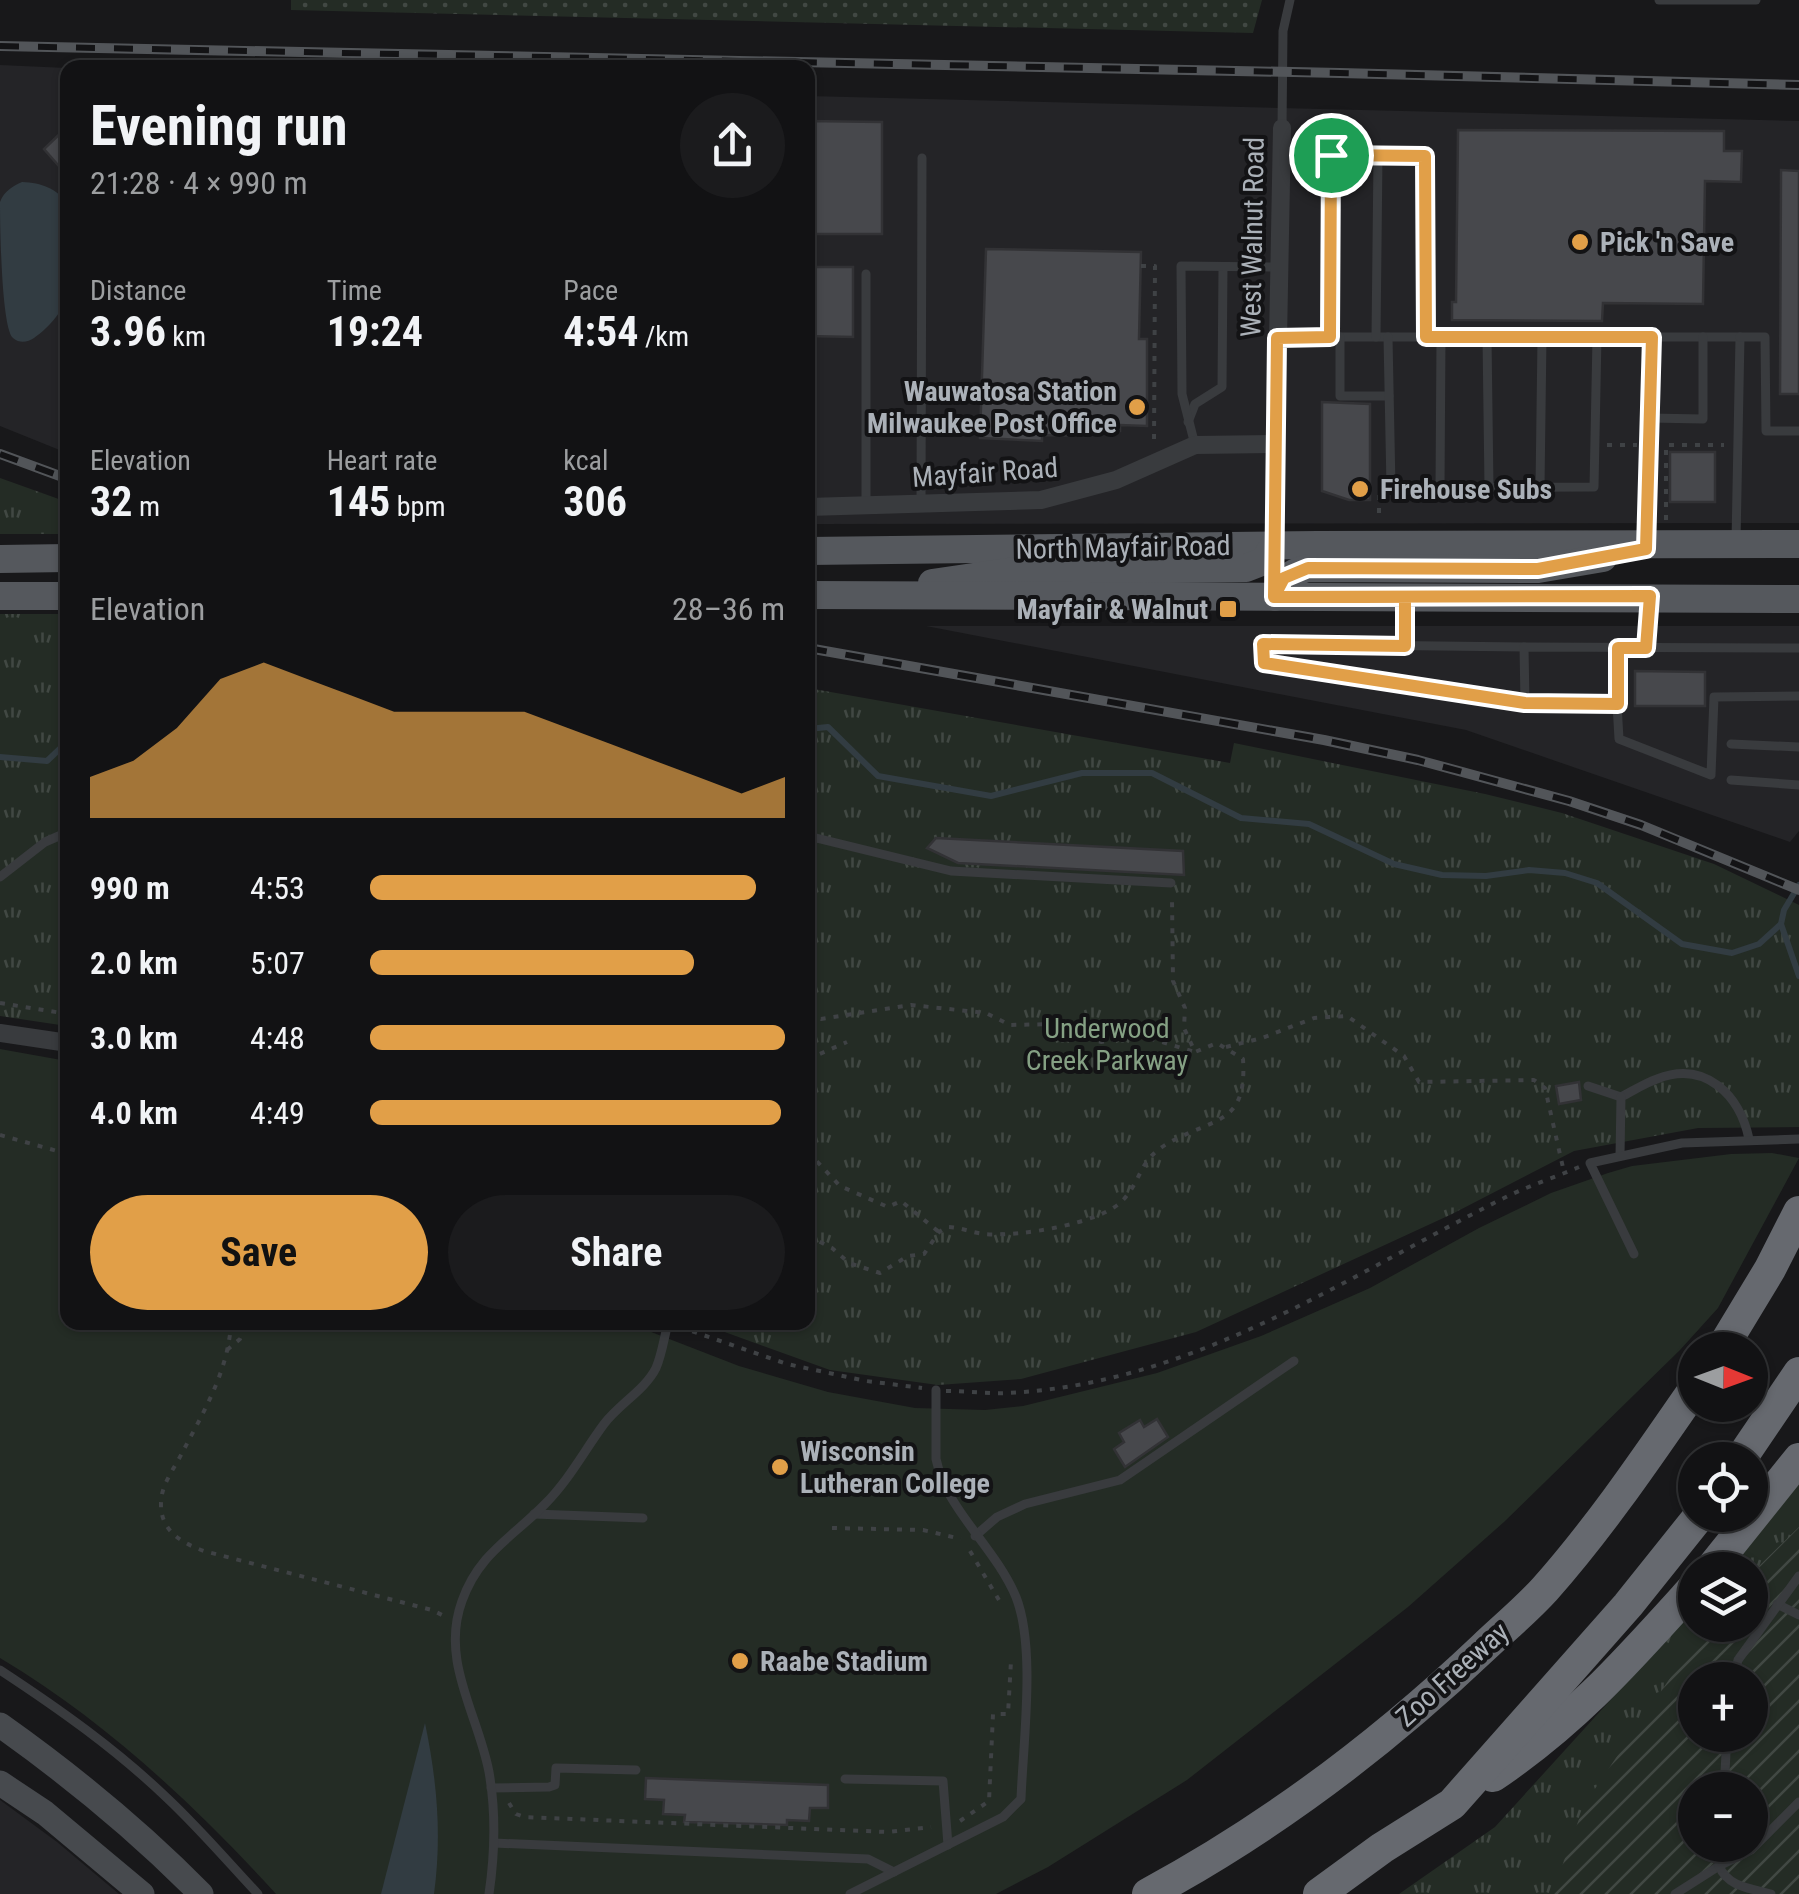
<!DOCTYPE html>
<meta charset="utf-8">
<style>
:root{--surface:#121214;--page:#1b1b1d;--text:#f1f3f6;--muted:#9c9ea0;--line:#313234;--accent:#e19f48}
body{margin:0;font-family:"Roboto Condensed",sans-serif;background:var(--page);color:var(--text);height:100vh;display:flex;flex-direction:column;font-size:38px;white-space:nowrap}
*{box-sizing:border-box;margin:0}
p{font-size:32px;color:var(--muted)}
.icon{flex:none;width:55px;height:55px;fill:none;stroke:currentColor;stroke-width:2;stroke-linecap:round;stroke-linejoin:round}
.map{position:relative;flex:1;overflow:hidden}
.side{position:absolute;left:60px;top:60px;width:755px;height:1270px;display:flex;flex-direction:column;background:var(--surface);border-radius:20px;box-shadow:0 2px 8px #0004,0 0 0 2px var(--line)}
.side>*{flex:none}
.needle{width:65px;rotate:91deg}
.tools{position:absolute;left:1678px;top:1332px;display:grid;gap:20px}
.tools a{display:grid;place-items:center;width:90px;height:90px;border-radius:50%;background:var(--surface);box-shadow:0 2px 8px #0004,0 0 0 2px var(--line);font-size:50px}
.pin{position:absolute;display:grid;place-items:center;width:85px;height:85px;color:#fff;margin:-42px;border:5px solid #fff;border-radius:50%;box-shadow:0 2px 10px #0007}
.round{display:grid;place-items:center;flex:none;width:105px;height:105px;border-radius:52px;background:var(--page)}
.headline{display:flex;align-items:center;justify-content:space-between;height:170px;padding:0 30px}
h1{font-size:55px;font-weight:700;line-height:75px}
.metrics{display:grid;grid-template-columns:repeat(3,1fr);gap:15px;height:170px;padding:10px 30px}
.metrics div{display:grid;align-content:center}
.metrics b{font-size:42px;font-weight:700}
.metrics small{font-size:28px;font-weight:400}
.metrics p{font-size:28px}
.chart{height:280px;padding:20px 30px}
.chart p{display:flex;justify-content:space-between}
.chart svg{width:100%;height:180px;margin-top:10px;fill:var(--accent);opacity:.7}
.primary-button{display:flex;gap:20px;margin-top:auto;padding:20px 30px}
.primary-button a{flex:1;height:115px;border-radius:60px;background:var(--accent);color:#111;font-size:40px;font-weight:700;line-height:115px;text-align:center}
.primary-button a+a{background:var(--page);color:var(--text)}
ul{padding:0 30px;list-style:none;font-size:32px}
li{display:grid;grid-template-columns:160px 120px 1fr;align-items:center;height:75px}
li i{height:25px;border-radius:12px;background:var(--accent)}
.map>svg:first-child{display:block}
</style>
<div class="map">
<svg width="1799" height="1894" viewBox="0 0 1799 1894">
<defs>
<pattern id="grass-dots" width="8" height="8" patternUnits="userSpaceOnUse" patternTransform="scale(2.5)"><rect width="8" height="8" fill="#242c25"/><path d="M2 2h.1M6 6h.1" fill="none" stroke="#414843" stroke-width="1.8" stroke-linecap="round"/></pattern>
<pattern id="park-tufts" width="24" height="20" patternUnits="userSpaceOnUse" patternTransform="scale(2.5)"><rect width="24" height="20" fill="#242c25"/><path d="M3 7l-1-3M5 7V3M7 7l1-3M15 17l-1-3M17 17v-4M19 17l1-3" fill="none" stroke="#414843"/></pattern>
<pattern id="garden-furrows" width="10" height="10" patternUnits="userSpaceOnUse" patternTransform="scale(2.5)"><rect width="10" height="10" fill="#242c25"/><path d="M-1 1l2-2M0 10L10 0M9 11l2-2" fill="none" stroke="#414843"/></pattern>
</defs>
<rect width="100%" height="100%" fill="#18181a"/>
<!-- built -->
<g fill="#242427">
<polygon points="0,65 67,68 67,453 0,426"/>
<polygon points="808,96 1799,121 1799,523 808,524"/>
<polygon points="926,626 1799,626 1799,831 1790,842 1466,730"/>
<polygon points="0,1800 57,1842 119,1894 0,1894"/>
</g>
<!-- grass -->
<polygon fill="url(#grass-dots)" points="291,0 1262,0 1253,33 291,10"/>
<!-- park -->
<g fill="url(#park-tufts)" fill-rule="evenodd">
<polygon points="0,478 67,502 67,534 0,534"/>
<polygon points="0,614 67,614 67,1026 0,1016"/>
<polygon points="808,688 1230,763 1234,743 1485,794 1562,813 1714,864 1799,905 1799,1127 1698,1128 1574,1151 1452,1214 1196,1332 1021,1379 938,1385 830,1370 700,1323 808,1322"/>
<path d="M 1799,1443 L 1799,1894 L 1399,1894 L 1495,1827 L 1695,1607 L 1695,1625 L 1750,1625 L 1750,1570 L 1720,1570 ZM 1695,1680 L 1750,1680 L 1750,1735 L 1695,1735 ZM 1695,1790 L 1750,1790 L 1750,1845 L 1695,1845 Z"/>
</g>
<!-- garden -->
<path fill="url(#garden-furrows)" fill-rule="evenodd" d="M 1799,1527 L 1799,1894 L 1552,1894 L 1584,1805 L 1706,1625 L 1750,1625 L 1750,1575 ZM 1695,1680 L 1750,1680 L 1750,1735 L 1695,1735 ZM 1695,1790 L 1750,1790 L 1750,1845 L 1695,1845 Z"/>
<!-- pitch -->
<path fill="#242c25" d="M 0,1049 L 67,1061 L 68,1322 L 628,1323 L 739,1366 L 828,1392 L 915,1408 L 985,1410 L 1023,1406 L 1157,1373 L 1261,1336 L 1370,1288 L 1479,1228 L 1551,1193 L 1608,1173 L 1632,1166 L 1731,1154 L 1772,1153 L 1799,1158 L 1718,1308 L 1680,1350 L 1504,1522 L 1408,1607 L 1187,1780 L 1048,1867 L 996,1894 L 276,1894 C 195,1805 104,1720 0,1658 Z"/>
<!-- water -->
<g fill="#323c42">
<path d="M 22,182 C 42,183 56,188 68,204 C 68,228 73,274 67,296 C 64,311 46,330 34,338 C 28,342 20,344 13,338 C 1,328 0,218 0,202 C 4,191 13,186 22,182 Z"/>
<path d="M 425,1723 C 437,1781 442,1835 434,1894 L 381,1894 Z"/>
</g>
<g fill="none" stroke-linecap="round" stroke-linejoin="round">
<!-- stream -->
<g stroke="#323c42" stroke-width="6">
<polyline points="808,729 828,727 878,776 991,796 1082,773 1152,773 1241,818 1309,824 1394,864 1442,875 1486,876 1529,870 1565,873 1597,883 1682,944 1732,953 1759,944 1781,924 1784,910 1799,885"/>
<polyline points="0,757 47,761 68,741"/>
<polyline points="1781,924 1799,976"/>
</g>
</g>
<!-- building -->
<g fill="#47484c" stroke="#323235" stroke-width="2.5">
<polygon points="808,121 882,122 882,234 808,234"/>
<polygon points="68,126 68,156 58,165 44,149"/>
<polygon points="1458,130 1724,131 1724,151 1742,151 1741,182 1705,181 1703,304 1603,303 1602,321 1452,320 1452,302 1456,302"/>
<polygon points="1781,170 1799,171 1799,394 1780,394"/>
<polygon points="986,249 1141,252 1139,339 1147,339 1147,426 1120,425 1120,431 1086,430 1086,436 1042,435 1042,441 980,438"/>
<polygon points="808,267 853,267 853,337 808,336"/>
<polygon points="1322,402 1370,404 1370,500 1349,500 1322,491"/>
<rect x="1670" y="452" width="45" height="50"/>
<polygon points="1635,671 1705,672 1705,706 1635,706"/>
<polygon points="936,838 1183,851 1184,875 958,863 927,848"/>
<polygon points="1579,1082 1581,1100 1559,1104 1556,1086"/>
<polygon points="1157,1419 1168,1437 1125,1467 1114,1449 1124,1442 1119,1433 1140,1420 1144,1427"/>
<polygon points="646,1778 828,1785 828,1808 810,1808 809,1821 787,1820 787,1825 684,1822 685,1815 663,1814 664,1800 645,1799"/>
</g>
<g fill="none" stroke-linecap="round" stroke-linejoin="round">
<!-- path -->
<g stroke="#3f4245" stroke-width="4" stroke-dasharray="5 8" stroke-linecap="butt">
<polyline points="1141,266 1155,266 1154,442"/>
<polyline points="1607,445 1637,445"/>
<polyline points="1379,513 1379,493"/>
<polyline points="1666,520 1666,445 1724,445"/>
<polyline points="0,1003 68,1014"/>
<polyline points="808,1016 821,1019 911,1005 986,1013 1010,1025 1054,1024 1101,1042 1139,1035 1195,1052"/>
<polyline points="1226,1047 1262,1038 1314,1018 1347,1016 1404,1056 1419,1082 1534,1080 1545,1088 1564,1172"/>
<polyline points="808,1059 847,1042"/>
<polyline points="0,1135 68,1154"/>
<polyline points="808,1152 840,1186 888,1207 901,1201 939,1232"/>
<path d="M 808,1236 L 832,1248 L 849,1263 L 880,1273 L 908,1256 L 924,1254 L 939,1232 L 947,1227 C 960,1227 972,1233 985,1234 C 1017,1237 1103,1224 1124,1199 C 1144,1176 1138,1159 1172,1141 C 1218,1117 1247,1123 1243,1059 L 1217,1043 L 1195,1052 L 1184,1028 L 1185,1008 L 1173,981 L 1172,898"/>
<path d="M 231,1322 C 229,1370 203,1413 182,1453 C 174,1469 161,1485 161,1503 C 160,1531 182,1543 204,1551 L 432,1610 L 444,1616"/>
<polyline points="680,1327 787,1364 866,1381 922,1388"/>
<polyline points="227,1350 240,1339 249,1322"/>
<path d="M 946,1391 C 967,1391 988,1394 1008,1393 C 1194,1384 1347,1276 1508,1196 C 1531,1185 1556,1177 1579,1167"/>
<polyline points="832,1528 923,1530 961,1539"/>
<polyline points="970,1551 1003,1607"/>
<polyline points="509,1803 516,1814 524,1817 888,1832 931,1827"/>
<polyline points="960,1821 989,1801 993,1714 1008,1714 1011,1661"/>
</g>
<!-- service -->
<g stroke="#393b3e" stroke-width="9">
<polyline points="1659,0 1756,0"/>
<polyline points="1282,128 1283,31 1290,0"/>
<polyline points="1277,337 1740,337 1736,541"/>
<polyline points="1330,337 1331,155 1425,156 1426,337"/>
<polyline points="1340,337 1340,396 1389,396"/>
<polyline points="1376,337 1378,156"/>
<polyline points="1388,337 1391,488 1594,487 1597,337"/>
<polyline points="1487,337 1489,488"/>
<polyline points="1740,337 1765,337 1766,431 1799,431"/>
<polyline points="1650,418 1703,419 1703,337"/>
<polyline points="1188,422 1195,404 1222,387 1223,267"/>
<polyline points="1195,445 1182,394 1181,266 1279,267"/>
<polyline points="1540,487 1542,337"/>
<polyline points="1440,488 1441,337"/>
<polyline points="921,503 922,158"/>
<polyline points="866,504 866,274"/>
<polyline points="1646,539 1652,337"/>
<polyline points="1405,604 1405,646"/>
<polyline points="1524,647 1263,644 1263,663 1525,703"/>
<polyline points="1647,648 1649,604"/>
<polyline points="1799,648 1524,647 1525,703 1617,704 1619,739 1711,775 1714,697 1799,696"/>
<polyline points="1617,704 1618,647"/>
<polyline points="1731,744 1799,747"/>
<polyline points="1731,780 1799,785"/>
<polyline points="808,836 951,871 1171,883"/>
<polyline points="0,877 45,842 68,832"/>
<path d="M 1588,1086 L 1621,1097 C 1633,1091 1645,1083 1657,1079 C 1705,1060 1740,1095 1749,1139"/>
<polyline points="1620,1156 1621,1097"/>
<polyline points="1634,1254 1590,1163 1682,1143 1799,1139"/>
<polyline points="534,1514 643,1518"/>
<polyline points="975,1536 997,1517 1025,1504 1120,1480 1294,1361"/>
<polyline points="1777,1604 1799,1615"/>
<path d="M 0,1670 C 58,1708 116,1749 167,1798 C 199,1828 228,1862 258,1894"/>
<polyline points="1733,1680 1738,1660 1799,1576"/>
<polyline points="845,1779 943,1781 948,1845"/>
<polyline points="491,1788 549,1787 555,1785 556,1768 636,1770"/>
<polyline points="1724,1790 1727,1735"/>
<polyline points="494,1843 868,1859 894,1872"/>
<path d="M 489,1894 C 495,1853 496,1812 489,1772 C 478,1714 440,1661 462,1601 C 479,1553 512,1538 545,1504 C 569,1480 584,1451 604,1424 C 619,1404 645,1390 656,1368 C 662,1354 664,1338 668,1323"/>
<path d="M 850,1894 L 1003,1817 L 1021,1799 C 1023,1743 1036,1648 1016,1597 C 998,1554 960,1521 941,1478 L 936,1459 L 936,1390"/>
<polyline points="1675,1894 1719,1866 1721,1845"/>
<path d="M 1771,1894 C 1750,1888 1728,1887 1719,1866 L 1751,1850 L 1799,1802"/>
</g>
<!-- minor -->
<g stroke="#393b3e" stroke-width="18">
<polyline points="808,507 1041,500 1116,480 1195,445 1276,444"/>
<polyline points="1274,551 1282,128"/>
<polyline points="0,1033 68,1043"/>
</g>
<!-- secondary -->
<g stroke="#474a4e" stroke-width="25">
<path d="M 0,1725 C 72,1776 139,1831 201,1894"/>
<polyline points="0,1783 45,1813 142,1894"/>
</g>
<!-- primary -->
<g stroke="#55585d" stroke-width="28">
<polyline points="808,551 1318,545 1799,544"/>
<polyline points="0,559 68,558"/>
<polyline points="932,583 1014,571 1246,568 1264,561 1274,545"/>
<polyline points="808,595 1799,599"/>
<polyline points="0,596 68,596"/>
<path d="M 1275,597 C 1284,579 1288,573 1308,568 L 1538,569 L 1603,558"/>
</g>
<!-- motorway -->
<g stroke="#66696f" stroke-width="32">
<polyline points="1721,1350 1770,1269 1799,1212"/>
<polyline points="1740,1460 1799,1373"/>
<polyline points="1710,1570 1799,1459"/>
<path d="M 1493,1776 C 1575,1721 1629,1659 1695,1586"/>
<path d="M 1148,1894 C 1270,1828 1383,1743 1484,1647 C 1504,1628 1526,1610 1545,1589 C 1600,1527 1648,1456 1695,1388"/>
<polyline points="1319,1894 1382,1848 1452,1804 1628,1605 1700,1515"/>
</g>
<!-- rail casing -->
<g stroke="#525559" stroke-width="10">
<g id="rail">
<polyline points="0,46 1340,73 1799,85"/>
<polyline points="0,454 68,479"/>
<polyline points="808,648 1324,740 1418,760 1569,801 1641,825 1799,890"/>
</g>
</g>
<!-- rail -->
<use href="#rail" stroke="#131315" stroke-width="6" stroke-dasharray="19" stroke-linecap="butt"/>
</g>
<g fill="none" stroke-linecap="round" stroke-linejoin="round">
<!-- route casing -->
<g stroke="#fff" stroke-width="20">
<polyline id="route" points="1331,155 1330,337 1277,338 1274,597 1405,597 1405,646 1263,644 1264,663 1525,703 1618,704 1618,648 1646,648 1650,596 1274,597 1284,578 1308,568 1538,569 1646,549 1652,337 1426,337 1425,156 1331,155"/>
</g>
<!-- route -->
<use href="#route" stroke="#e19f48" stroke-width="12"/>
</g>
<!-- markers -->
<g fill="#e19f48" stroke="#131315" stroke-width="4">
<circle cx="1580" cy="242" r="10"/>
<circle cx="1137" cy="407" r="10"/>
<circle cx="1360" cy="489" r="10"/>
<rect x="1218" y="599" width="20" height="20" rx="5"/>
<circle cx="780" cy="1467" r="10"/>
<circle cx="740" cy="1661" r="10"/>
</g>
<g text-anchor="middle" stroke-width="8" stroke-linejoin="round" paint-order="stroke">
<!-- street labels -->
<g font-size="28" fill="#abb1b8" stroke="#131315">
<text transform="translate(1252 237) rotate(-89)" y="10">West Walnut Road</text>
<text transform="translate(985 472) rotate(-4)" y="10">Mayfair Road</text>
<text transform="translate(1123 547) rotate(-1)" y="10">North Mayfair Road</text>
<text transform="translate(1452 1674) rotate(-42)" y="10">Zoo Freeway</text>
</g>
<!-- poi labels -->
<g font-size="28" font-weight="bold" fill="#abb1b8" stroke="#131315" text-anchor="start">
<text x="1600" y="252">Pick 'n Save</text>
<text x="1117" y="401" text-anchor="end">Wauwatosa Station<tspan x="1117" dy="32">Milwaukee Post Office</tspan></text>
<text x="1380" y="499">Firehouse Subs</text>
<text x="1208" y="619" text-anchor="end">Mayfair &amp; Walnut</text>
<text x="800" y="1461">Wisconsin<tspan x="800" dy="32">Lutheran College</tspan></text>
<text x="760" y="1671">Raabe Stadium</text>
</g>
<!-- park labels -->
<g font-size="28" fill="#85a184" stroke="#131315">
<text x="1107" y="1038">Underwood<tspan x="1107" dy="32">Creek Parkway</tspan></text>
</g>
</g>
</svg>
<div class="tools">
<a><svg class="needle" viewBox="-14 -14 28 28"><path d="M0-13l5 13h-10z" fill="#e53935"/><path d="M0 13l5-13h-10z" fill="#9c9ea0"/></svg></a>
<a><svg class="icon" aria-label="locate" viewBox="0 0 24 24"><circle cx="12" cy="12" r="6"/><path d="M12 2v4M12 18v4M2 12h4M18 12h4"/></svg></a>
<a><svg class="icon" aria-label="layers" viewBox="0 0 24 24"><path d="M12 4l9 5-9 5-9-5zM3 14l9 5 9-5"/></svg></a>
<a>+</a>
<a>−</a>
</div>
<div class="pin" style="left:1331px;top:155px;background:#1e9e55"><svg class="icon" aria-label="arrive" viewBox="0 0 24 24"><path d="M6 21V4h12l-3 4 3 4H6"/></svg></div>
<section class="side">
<div class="headline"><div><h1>Evening run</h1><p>21:28 · 4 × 990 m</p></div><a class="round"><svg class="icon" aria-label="share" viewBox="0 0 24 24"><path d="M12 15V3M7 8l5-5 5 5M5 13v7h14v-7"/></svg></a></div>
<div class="metrics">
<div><p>Distance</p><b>3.96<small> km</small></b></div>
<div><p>Time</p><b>19:24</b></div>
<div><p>Pace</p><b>4:54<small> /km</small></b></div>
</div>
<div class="metrics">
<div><p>Elevation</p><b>32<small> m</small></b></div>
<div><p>Heart rate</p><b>145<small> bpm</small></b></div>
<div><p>kcal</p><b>306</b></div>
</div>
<div class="chart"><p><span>Elevation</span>28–36 m</p>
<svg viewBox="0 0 160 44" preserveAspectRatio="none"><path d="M0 44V34L10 30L20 22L30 10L40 6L50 10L60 14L70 18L80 18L90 18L100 18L110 22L120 26L130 30L140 34L150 38L160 34V44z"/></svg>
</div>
<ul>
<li><b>990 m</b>4:53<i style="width:93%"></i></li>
<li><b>2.0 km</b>5:07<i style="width:78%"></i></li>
<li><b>3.0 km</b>4:48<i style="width:100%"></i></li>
<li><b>4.0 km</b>4:49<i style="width:99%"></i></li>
</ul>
<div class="primary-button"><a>Save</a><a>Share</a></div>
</section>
</div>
